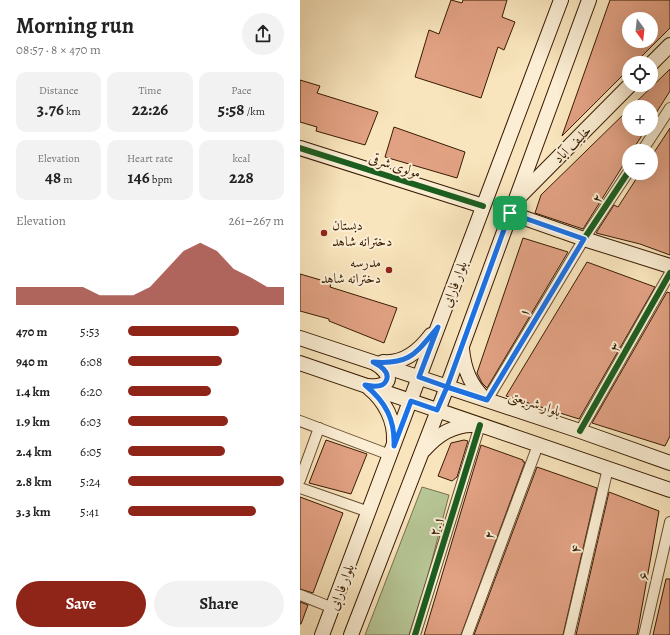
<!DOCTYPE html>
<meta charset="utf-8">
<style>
:root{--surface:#fff;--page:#f2f2f2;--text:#222;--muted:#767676;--accent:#8f2418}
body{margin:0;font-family:Alegreya,Amiri,serif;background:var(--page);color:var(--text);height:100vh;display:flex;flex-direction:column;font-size:15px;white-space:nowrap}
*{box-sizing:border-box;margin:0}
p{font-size:13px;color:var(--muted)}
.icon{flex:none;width:22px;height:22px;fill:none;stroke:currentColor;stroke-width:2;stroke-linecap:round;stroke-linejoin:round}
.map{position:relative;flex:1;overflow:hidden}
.details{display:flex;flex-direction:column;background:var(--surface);width:300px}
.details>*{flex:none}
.needle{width:26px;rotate:165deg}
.fabs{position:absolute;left:322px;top:12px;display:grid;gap:8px}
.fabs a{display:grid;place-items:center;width:36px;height:36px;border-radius:50%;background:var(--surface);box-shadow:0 4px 16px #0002;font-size:20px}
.pin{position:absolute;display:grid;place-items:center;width:34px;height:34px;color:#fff;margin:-17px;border-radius:8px;box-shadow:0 2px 6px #0006}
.round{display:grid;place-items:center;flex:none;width:42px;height:42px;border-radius:21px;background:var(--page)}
.summary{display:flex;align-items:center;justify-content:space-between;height:68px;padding:0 16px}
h1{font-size:22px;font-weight:600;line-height:30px}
.figures{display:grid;grid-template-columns:repeat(3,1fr);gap:6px;height:68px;padding:4px 16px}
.figures div{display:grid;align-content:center;border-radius:10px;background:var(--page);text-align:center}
.figures b{font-size:17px;font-weight:600}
.figures small{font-size:11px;font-weight:400}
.figures p{font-size:11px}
.chart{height:112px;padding:8px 16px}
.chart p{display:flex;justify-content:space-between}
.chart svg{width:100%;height:72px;margin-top:4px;fill:var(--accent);opacity:.7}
.cta{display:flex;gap:8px;margin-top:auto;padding:8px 16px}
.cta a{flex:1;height:46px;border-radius:24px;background:var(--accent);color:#fff;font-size:16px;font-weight:600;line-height:46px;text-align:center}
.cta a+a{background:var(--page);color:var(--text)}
ul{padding:0 16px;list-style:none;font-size:13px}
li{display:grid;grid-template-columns:64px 48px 1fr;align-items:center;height:30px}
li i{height:10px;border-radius:5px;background:var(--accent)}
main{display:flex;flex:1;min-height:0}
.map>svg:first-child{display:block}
</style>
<main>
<section class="details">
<div class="summary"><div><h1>Morning run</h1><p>08:57 · 8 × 470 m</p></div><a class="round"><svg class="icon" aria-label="share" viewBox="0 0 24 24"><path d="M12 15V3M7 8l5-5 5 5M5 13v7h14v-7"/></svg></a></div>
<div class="figures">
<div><p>Distance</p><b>3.76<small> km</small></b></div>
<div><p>Time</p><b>22:26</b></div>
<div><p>Pace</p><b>5:58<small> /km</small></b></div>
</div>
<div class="figures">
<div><p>Elevation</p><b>48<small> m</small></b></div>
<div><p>Heart rate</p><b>146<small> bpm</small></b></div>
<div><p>kcal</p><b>228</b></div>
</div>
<div class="chart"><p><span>Elevation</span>261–267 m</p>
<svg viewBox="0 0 160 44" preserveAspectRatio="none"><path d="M0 44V33L10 33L20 33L30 33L40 33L50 38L60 38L70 38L80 33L90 22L100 11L110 6L120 11L130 22L140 27L150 33L160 33V44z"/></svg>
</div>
<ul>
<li><b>470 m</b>5:53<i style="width:71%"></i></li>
<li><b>940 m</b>6:08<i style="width:60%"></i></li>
<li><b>1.4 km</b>6:20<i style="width:53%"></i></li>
<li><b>1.9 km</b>6:03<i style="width:64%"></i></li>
<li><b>2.4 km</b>6:05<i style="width:62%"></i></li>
<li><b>2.8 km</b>5:24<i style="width:100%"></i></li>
<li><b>3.3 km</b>5:41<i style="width:82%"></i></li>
</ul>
<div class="cta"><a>Save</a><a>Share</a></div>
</section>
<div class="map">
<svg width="370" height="635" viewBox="0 0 370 635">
<rect width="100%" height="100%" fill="#f9e5bd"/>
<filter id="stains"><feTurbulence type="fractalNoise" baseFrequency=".005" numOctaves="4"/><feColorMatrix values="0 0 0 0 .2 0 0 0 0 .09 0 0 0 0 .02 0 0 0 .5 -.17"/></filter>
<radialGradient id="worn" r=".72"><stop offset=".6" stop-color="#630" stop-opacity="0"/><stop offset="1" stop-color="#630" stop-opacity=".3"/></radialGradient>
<!-- green -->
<polygon fill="#b7c696" stroke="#78704c" points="122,487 149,495 127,579 109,635 65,635"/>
<!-- building -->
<g fill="#e1a183" stroke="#381b02" fill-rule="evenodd">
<polygon points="151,0 162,3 163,0 207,0 202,17 215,22 204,50 198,47 181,98 115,77 129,30 139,34"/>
<path d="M 310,0 L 370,0 L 370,28 L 335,63 L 329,63 L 329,69 L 262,136 ZM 329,19 L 351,19 L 351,41 L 329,41 Z"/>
<polygon points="370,69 370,91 351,121 351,107 331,107"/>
<polygon points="0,80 20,86 17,93 78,112 65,145 16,131 17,127 0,122"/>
<polygon points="329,109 329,129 346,129 332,151 329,151 329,156 283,229 235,213 241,195"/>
<polygon points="94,127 165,152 157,178 85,157"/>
<polygon points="370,128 370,255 340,244 296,233 314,205 318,207 340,173 351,173 351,157"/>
<polygon points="223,238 268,252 187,388 182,383 177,373"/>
<polygon points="287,262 355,287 279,419 206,396"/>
<polygon points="0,274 31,283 30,287 97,308 84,343 29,321 29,319 0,311"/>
<polygon points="367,292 370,293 370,436 365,446 292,423"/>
<polygon points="26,440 67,454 51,494 9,483"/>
<polygon points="164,440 168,441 157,477 152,481 138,476 151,443"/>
<polygon points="181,445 223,460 223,462 225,462 161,635 124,635"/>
<polygon points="237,467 297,488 263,635 174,635"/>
<polygon points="309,492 359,511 337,635 276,635"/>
<polygon points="0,497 43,513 13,593 0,589"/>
<polygon points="366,579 370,579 370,635 353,635"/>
<polygon points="0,602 8,605 1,624 0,624"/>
</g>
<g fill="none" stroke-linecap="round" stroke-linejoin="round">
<!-- street casing -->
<g stroke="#684e31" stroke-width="12">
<g id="street">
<polyline points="342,151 370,108"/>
<polyline points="187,400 284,239 329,171"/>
<polyline points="0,421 90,455"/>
<polyline points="280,431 370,273"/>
<polyline points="0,480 19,428"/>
<polyline points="0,488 69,512"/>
<polyline points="0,595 33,608"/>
<polyline points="115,635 180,425"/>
<polyline points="167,635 238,445"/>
<polyline points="269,635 308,468"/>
<polyline points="344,635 370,522"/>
</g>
</g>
<!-- secondary casing -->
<g stroke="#381b02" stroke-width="16">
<g id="secondary">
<polyline points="351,64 370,45"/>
<polyline points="0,148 183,206"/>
<polyline points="217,199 330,85"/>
<polyline points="210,213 284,239 370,266"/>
<polyline points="0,338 280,431 370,463"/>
<path d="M 162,349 C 164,369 170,385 185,399"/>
<path d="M 83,362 C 104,364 119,351 131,335"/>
<polyline points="0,363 370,490"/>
<path d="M 68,386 C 72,386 77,387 81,385 C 96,381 83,368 76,364"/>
<path d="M 69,388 C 85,401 95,421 94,441"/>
<path d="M 124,450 C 137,435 155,424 175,425"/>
<polyline points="22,635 261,0"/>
<polyline points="51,635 147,387 289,0"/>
</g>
</g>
<!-- street -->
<use href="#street" stroke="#fbeed4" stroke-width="10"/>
<!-- secondary -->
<use href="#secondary" stroke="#fbeed4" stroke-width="14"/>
<!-- cycleway casing -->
<g stroke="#fbeed4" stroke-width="8">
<g id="cycleway">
<polyline points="0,148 183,206"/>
<polyline points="187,400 284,239 329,171"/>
<polyline points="280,431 370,273"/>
<polyline points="115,635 180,425"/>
</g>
</g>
<!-- cycleway -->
<use href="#cycleway" stroke="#1b5e20" stroke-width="6"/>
</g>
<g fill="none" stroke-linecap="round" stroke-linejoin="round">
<!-- route casing -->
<g stroke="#fff" stroke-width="8">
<path id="route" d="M 210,213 L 147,387 L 119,377 L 138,327 C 115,354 110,365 73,362 C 79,365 91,372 86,381 C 85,383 84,384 82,385 C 77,387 70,386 65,385 C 86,402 95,420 94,446 L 111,401 L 137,410 L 147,387 L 187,400 L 284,239 L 210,213"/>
</g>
<!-- route -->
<use href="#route" stroke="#1a73e8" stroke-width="5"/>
</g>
<!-- markers -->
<g fill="#8f2418" stroke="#fbeed4" stroke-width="1.5">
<circle cx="24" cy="233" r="4"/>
<circle cx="89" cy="270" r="4"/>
</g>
<g text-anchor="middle" stroke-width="4" stroke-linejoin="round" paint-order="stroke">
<!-- street labels -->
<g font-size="14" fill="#381b02" stroke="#fbeed4">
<text transform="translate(272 144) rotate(-45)" y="5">خلیف آباد</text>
<text transform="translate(95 165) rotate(18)" y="5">مولوی شرقی</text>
<text transform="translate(297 198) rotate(-57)" y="5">۲</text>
<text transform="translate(154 284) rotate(-69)" y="5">بلوار فارابی</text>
<text transform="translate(224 312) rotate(-59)" y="5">۱</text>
<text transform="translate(315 347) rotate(-60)" y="5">۳</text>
<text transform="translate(235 403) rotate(19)" y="5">بلوار شریعتی</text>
<text transform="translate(136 526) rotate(-73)" y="5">۲.۱</text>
<text transform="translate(189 535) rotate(-69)" y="5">۲</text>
<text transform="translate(275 549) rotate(-77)" y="5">۴</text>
<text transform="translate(343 576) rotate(-77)" y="5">۶</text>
<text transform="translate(41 587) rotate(-69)" y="5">بلوار فارابی</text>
</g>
<!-- poi labels -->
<g font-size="14" fill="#381b02" stroke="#fbeed4" text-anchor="start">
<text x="32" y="230">دبستان<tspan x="32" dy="16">دخترانه شاهد</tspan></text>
<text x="81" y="267" text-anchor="end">مدرسه<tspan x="81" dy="16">دخترانه شاهد</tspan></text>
</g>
</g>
<rect width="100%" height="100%" filter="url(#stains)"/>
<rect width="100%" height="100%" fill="url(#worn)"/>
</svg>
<div class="fabs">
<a><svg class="needle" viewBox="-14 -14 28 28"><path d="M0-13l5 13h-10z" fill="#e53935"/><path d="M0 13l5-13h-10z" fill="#767676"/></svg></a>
<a><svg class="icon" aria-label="locate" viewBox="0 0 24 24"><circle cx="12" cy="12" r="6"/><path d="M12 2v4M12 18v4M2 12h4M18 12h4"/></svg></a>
<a>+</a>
<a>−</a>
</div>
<div class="pin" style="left:210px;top:213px;background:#1e9e55"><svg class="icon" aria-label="arrive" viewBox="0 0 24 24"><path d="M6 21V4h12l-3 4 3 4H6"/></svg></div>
</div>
</main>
